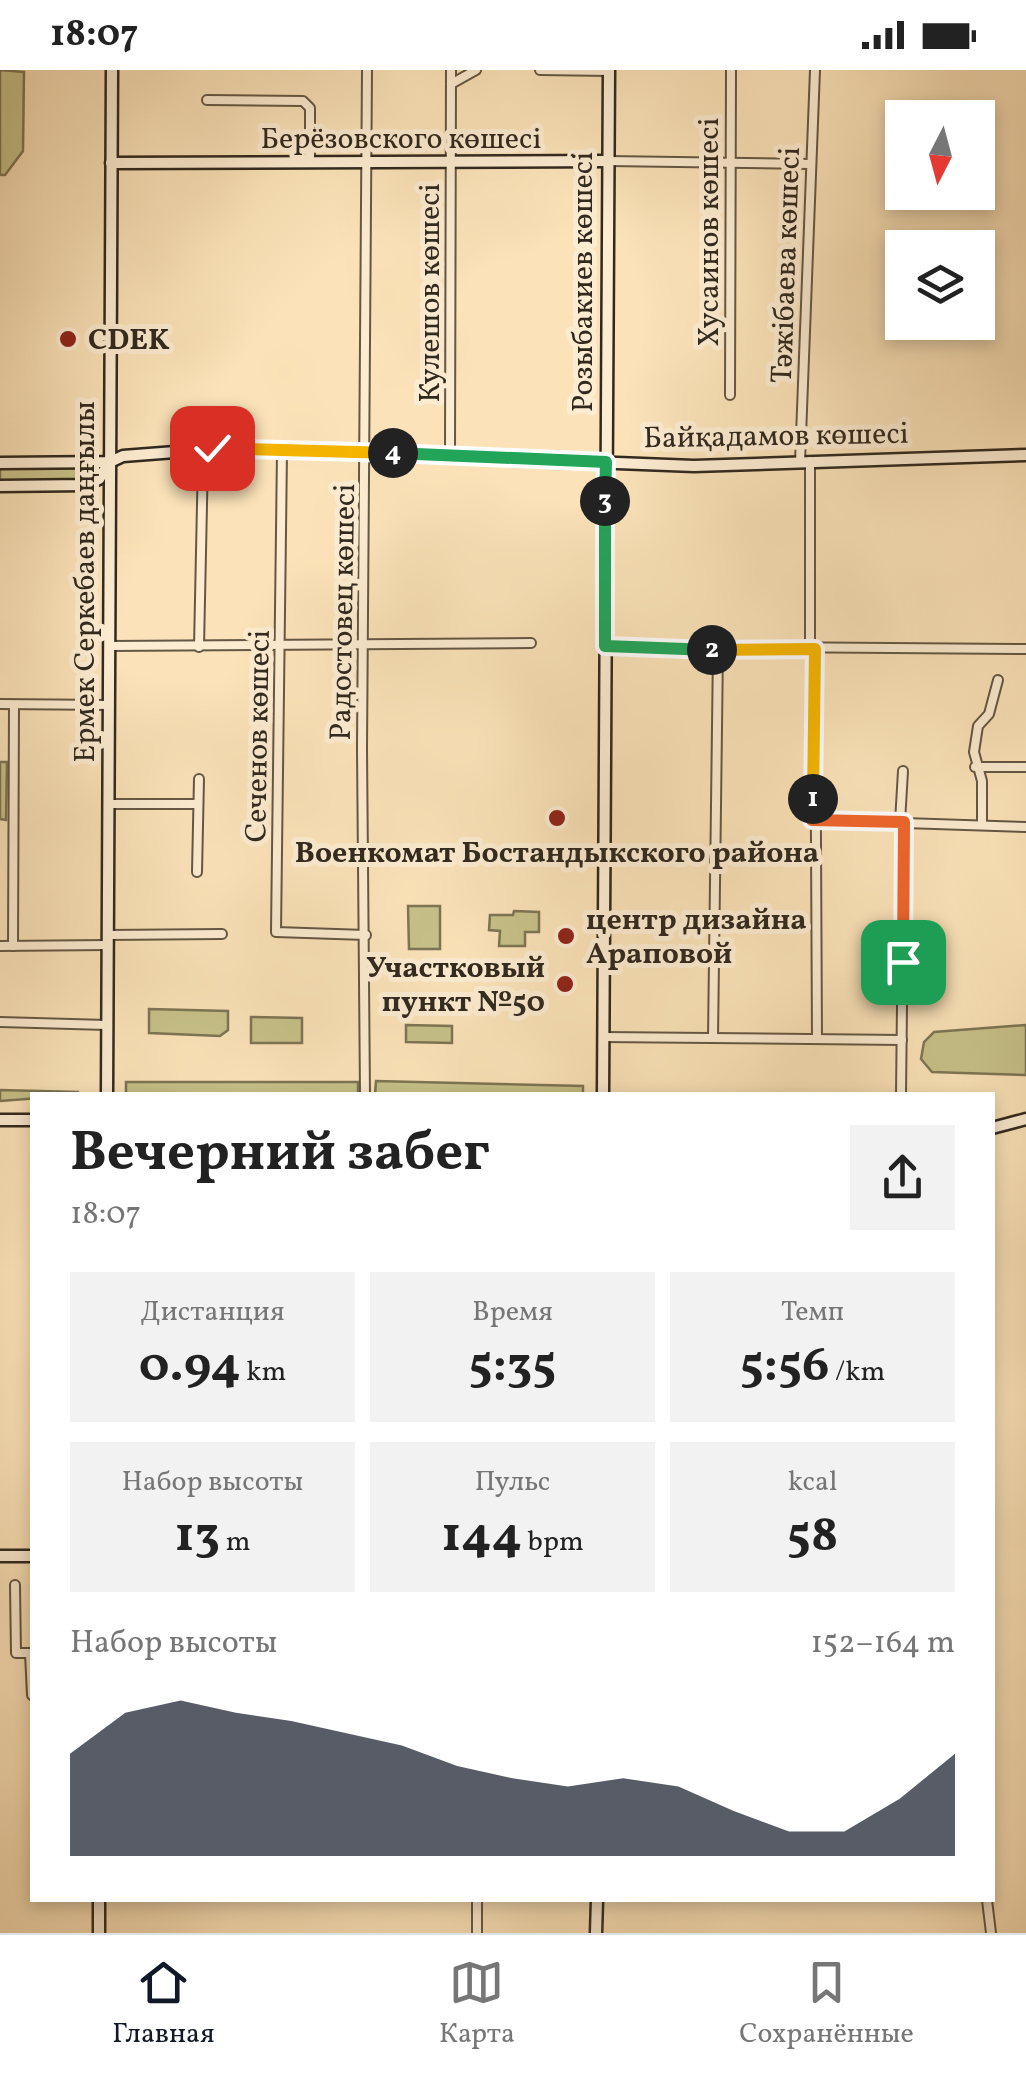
<!DOCTYPE html>
<html lang="ru">
<meta charset="utf-8">
<style>
:root{--surface:#fff;--page:#f2f2f2;--text:#222;--muted:#767676;--line:#e0e0e0;--accent:#111827}
body{margin:0;font-family:Vollkorn,serif;background:var(--page);color:var(--text);height:100vh;display:flex;flex-direction:column;font-size:38px;white-space:nowrap}
*{box-sizing:border-box;margin:0}
p{font-size:32px;color:var(--muted)}
.icon{flex:none;width:55px;height:55px;fill:none;stroke:currentColor;stroke-width:2;stroke-linecap:round;stroke-linejoin:round}
.map{position:relative;flex:1;overflow:hidden}
.panel{position:absolute;left:30px;top:1022px;width:965px;height:810px;display:flex;flex-direction:column;background:var(--surface);border-radius:0px;box-shadow:0 5px 15px #0003}
.panel>*{flex:none}
.needle{width:65px;rotate:186deg}
.tools{position:absolute;left:885px;top:30px;display:grid;gap:20px}
.tools a{display:grid;place-items:center;width:110px;height:110px;border-radius:0px;background:var(--surface);box-shadow:0 5px 15px #0003;font-size:50px}
.pin{position:absolute;display:grid;place-items:center;width:85px;height:85px;color:#fff;margin:-42px;border-radius:20px;box-shadow:0 5px 15px #0006}
.km{position:absolute;width:50px;height:50px;margin:-25px;border-radius:50%;background:#222;color:#fff;font-size:28px;line-height:50px;text-align:center}
.round{display:grid;place-items:center;flex:none;width:105px;height:105px;border-radius:0px;background:var(--page)}
.headline{display:flex;align-items:center;justify-content:space-between;height:170px;padding:0 40px}
h1{font-size:55px;font-weight:700;line-height:75px}
.stats{display:grid;grid-template-columns:repeat(3,1fr);gap:15px;height:170px;padding:10px 40px}
.stats div{display:grid;align-content:center;border-radius:0px;background:var(--page);text-align:center}
.stats b{font-size:50px;font-weight:700}
.stats small{font-size:28px;font-weight:400}
.stats p{font-size:28px}
.chart{height:280px;padding:20px 40px}
.chart p{display:flex;justify-content:space-between}
.chart svg{width:100%;height:180px;margin-top:10px;fill:var(--accent);opacity:.7}
.status{display:flex;justify-content:space-between;align-items:center;height:70px;padding:0 50px;background:var(--surface);direction:ltr}
.status svg{height:28px;fill:currentColor}
.dock{display:flex;justify-content:space-around;align-items:center;height:140px;border-top:2px solid var(--line);background:var(--surface);font-size:28px;color:var(--muted)}
.dock a{display:grid;justify-items:center;gap:5px}
.dock .on{color:var(--accent)}
.map>svg:first-child{display:block}
</style>
<div class="status"><b>18:07</b><svg viewBox="0 0 49 12"><path d="M0 12V9h3v3zM5 12V6h3v6zM10 12V3h3v9zM15 12V0h3v12zM26 1h20v11H26zM47 4h2v5h-2z"/></svg></div>
<div class="map">
<svg width="1026" height="1863" viewBox="0 0 1026 1863">
<rect width="100%" height="100%" fill="#fbe2b8"/>
<filter id="stains"><feTurbulence type="fractalNoise" baseFrequency=".002" numOctaves="4"/><feColorMatrix values="0 0 0 0 .2 0 0 0 0 .09 0 0 0 0 .02 0 0 0 .5 -.17"/></filter>
<radialGradient id="worn" r=".72"><stop offset=".6" stop-color="#630" stop-opacity="0"/><stop offset="1" stop-color="#630" stop-opacity=".3"/></radialGradient>
<!-- green -->
<g fill="#c7c189" stroke="#7c7554" stroke-width="2.5">
<polygon points="0,0 24,2 23,81 5,105 0,105"/>
<polygon points="106,394 92,411 0,411 0,395"/>
<polygon points="0,692 7,692 6,750 0,749"/>
<polygon points="408,836 440,836 440,879 409,879"/>
<polygon points="514,841 539,842 539,862 525,862 525,876 499,876 500,861 489,860 490,845 513,845"/>
<polygon points="149,939 228,941 228,960 220,966 149,963"/>
<polygon points="251,947 302,948 302,973 251,973"/>
<polygon points="406,955 452,956 452,973 406,972"/>
<polygon points="1026,955 1026,1005 932,1002 921,989 924,972 934,962"/>
<polygon points="376,1011 583,1016 583,1025 375,1025"/>
<rect x="126" y="1012" width="232" height="13"/>
<polygon points="0,1020 78,1022 79,1025 0,1031"/>
</g>
<g fill="none" stroke-linecap="round" stroke-linejoin="round">
<!-- street casing -->
<g stroke="#645744" stroke-width="12">
<g id="street">
<polyline points="540,0 609,1"/>
<polyline points="451,14 476,0"/>
<polyline points="207,30 303,31 310,38 310,93"/>
<polyline points="608,91 811,94"/>
<polyline points="730,325 731,0"/>
<polyline points="282,381 276,862 366,865"/>
<polyline points="450,385 451,0"/>
<polyline points="810,391 810,579"/>
<polyline points="800,392 815,0"/>
<polyline points="109,576 531,573"/>
<polyline points="605,576 1026,579"/>
<polyline points="199,577 203,387"/>
<polyline points="815,579 817,969"/>
<polyline points="0,634 109,635"/>
<polyline points="975,697 1025,697"/>
<polyline points="108,734 198,734"/>
<polyline points="813,750 1026,757"/>
<polyline points="900,752 903,701"/>
<polyline points="982,755 982,711 974,682 978,656 989,644 998,610"/>
<polyline points="197,802 199,709"/>
<polyline points="107,865 222,864"/>
<polyline points="0,876 107,875"/>
<polyline points="13,876 14,635"/>
<polyline points="0,952 107,955"/>
<polyline points="603,967 902,970"/>
<polyline points="713,968 718,580"/>
<polyline points="365,1025 362,679 367,0"/>
<polyline points="901,1025 904,752"/>
<polyline points="15,1515 16,1583 32,1583"/>
<polyline points="30,1583 32,1625"/>
<polyline points="987,1830 991,1863"/>
<polyline points="477,1863 477,1830"/>
</g>
</g>
<!-- secondary casing -->
<g stroke="#31291e" stroke-width="15">
<g id="secondary">
<polyline points="111,93 608,91"/>
<polyline points="0,393 110,392 123,386 227,378 694,396 1026,385"/>
<polyline points="0,416 86,415 99,409 109,393"/>
<polyline points="107,1025 112,0"/>
<polyline points="603,1025 609,0"/>
<polyline points="0,1050 32,1050"/>
<polyline points="992,1058 1026,1049"/>
<polyline points="0,1486 32,1486"/>
<polyline points="99,1863 99,1830"/>
<polyline points="596,1863 597,1830"/>
</g>
</g>
<!-- street -->
<use href="#street" stroke="#fcecd1" stroke-width="8"/>
<!-- secondary -->
<use href="#secondary" stroke="#fcecd1" stroke-width="10"/>
</g>
<g fill="none" stroke-linecap="round" stroke-linejoin="round">
<!-- split-1 casing -->
<g stroke="#fff" stroke-width="20">
<polyline id="split-1" points="813,729 812,750 904,752 903,892"/>
</g>
<!-- split-2 casing -->
<g stroke="#fff" stroke-width="20">
<polyline id="split-2" points="712,580 815,579 813,729"/>
</g>
<!-- split-3 casing -->
<g stroke="#fff" stroke-width="20">
<polyline id="split-3" points="605,431 605,576 712,580"/>
</g>
<!-- split-4 casing -->
<g stroke="#fff" stroke-width="20">
<polyline id="split-4" points="393,383 606,392 605,431"/>
</g>
<!-- split-5 casing -->
<g stroke="#fff" stroke-width="20">
<polyline id="split-5" points="212,378 393,383"/>
</g>
<!-- split-1 -->
<use href="#split-1" stroke="#f0652b" stroke-width="12"/>
<!-- split-2 -->
<use href="#split-2" stroke="#f5b400" stroke-width="12"/>
<!-- split-3 -->
<use href="#split-3" stroke="#22a559" stroke-width="12"/>
<!-- split-4 -->
<use href="#split-4" stroke="#22a559" stroke-width="12"/>
<!-- split-5 -->
<use href="#split-5" stroke="#f5b400" stroke-width="12"/>
</g>
<!-- markers -->
<g fill="#8f2418" stroke="#fcecd1" stroke-width="4">
<circle cx="68" cy="269" r="10"/>
<circle cx="557" cy="748" r="10"/>
<circle cx="566" cy="866" r="10"/>
<circle cx="565" cy="914" r="10"/>
</g>
<g text-anchor="middle" stroke-width="10" stroke-linejoin="round" paint-order="stroke">
<!-- street labels -->
<g font-size="30" fill="#31291e" stroke="#fcecd1">
<text x="401" y="78">Берёзовского көшесі</text>
<text transform="translate(708 162) rotate(-90)" y="10">Хусаинов көшесі</text>
<text transform="translate(785 195) rotate(-88)" y="10">Тәжібаева көшесі</text>
<text transform="translate(582 212) rotate(-90)" y="10">Розыбакиев көшесі</text>
<text transform="translate(429 223) rotate(-90)" y="10">Кулешов көшесі</text>
<text transform="translate(776 365) rotate(-1)" y="10">Байқадамов көшесі</text>
<text transform="translate(84 512) rotate(-90)" y="10">Ермек Серкебаев даңғылы</text>
<text transform="translate(342 542) rotate(-89)" y="10">Радостовец көшесі</text>
<text transform="translate(257 666) rotate(-89)" y="10">Сеченов көшесі</text>
</g>
<!-- poi labels -->
<g font-size="30" font-weight="bold" fill="#31291e" stroke="#fcecd1" text-anchor="start">
<text x="88" y="279">CDEK</text>
<text x="557" y="792" text-anchor="middle">Военкомат Бостандыкского района</text>
<text x="586" y="859">центр дизайна<tspan x="586" dy="34">Араповой</tspan></text>
<text x="545" y="907" text-anchor="end">Участковый<tspan x="545" dy="34">пункт №50</tspan></text>
</g>
</g>
<rect width="100%" height="100%" filter="url(#stains)"/>
<rect width="100%" height="100%" fill="url(#worn)"/>
</svg>
<div class="tools">
<a><svg class="needle" viewBox="-14 -14 28 28"><path d="M0-13l5 13h-10z" fill="#e53935"/><path d="M0 13l5-13h-10z" fill="#767676"/></svg></a>
<a><svg class="icon" aria-label="layers" viewBox="0 0 24 24"><path d="M12 4l9 5-9 5-9-5zM3 14l9 5 9-5"/></svg></a>
</div>
<div class="pin" style="left:903px;top:892px;background:#1e9e55"><svg class="icon" aria-label="arrive" viewBox="0 0 24 24"><path d="M6 21V4h12l-3 4 3 4H6"/></svg></div>
<div class="pin" style="left:212px;top:378px;background:#d93025"><svg class="icon" aria-label="check" viewBox="0 0 24 24"><path d="M5 12l5 5 9-10"/></svg></div>
<b class="km" style="left:813px;top:729px">1</b>
<b class="km" style="left:712px;top:580px">2</b>
<b class="km" style="left:605px;top:431px">3</b>
<b class="km" style="left:393px;top:383px">4</b>
<section class="panel">
<div class="headline"><div><h1>Вечерний забег</h1><p>18:07</p></div><a class="round"><svg class="icon" aria-label="share" viewBox="0 0 24 24"><path d="M12 15V3M7 8l5-5 5 5M5 13v7h14v-7"/></svg></a></div>
<div class="stats">
<div><p>Дистанция</p><b>0.94<small> km</small></b></div>
<div><p>Время</p><b>5:35</b></div>
<div><p>Темп</p><b>5:56<small> /km</small></b></div>
</div>
<div class="stats">
<div><p>Набор высоты</p><b>13<small> m</small></b></div>
<div><p>Пульс</p><b>144<small> bpm</small></b></div>
<div><p>kcal</p><b>58</b></div>
</div>
<div class="chart"><p><span>Набор высоты</span>152–164 m</p>
<svg viewBox="0 0 160 44" preserveAspectRatio="none"><path d="M0 44V19L10 9L20 6L30 9L40 11L50 14L60 17L70 22L80 25L90 27L100 25L110 27L120 33L130 38L140 38L150 30L160 19V44z"/></svg>
</div>
</section>
</div>
<nav class="dock">
<a class="on"><svg class="icon" aria-label="home" viewBox="0 0 24 24"><path d="M3 11l9-7 9 7M6 9v11h12V9"/></svg>Главная</a>
<a><svg class="icon" aria-label="map" viewBox="0 0 24 24"><path d="M3 6l6-2 6 2 6-2v14l-6 2-6-2-6 2zM9 4v14M15 6v14"/></svg>Карта</a>
<a><svg class="icon" aria-label="saved" viewBox="0 0 24 24"><path d="M7 4h10v16l-5-4-5 4z"/></svg>Сохранённые</a>
</nav>
